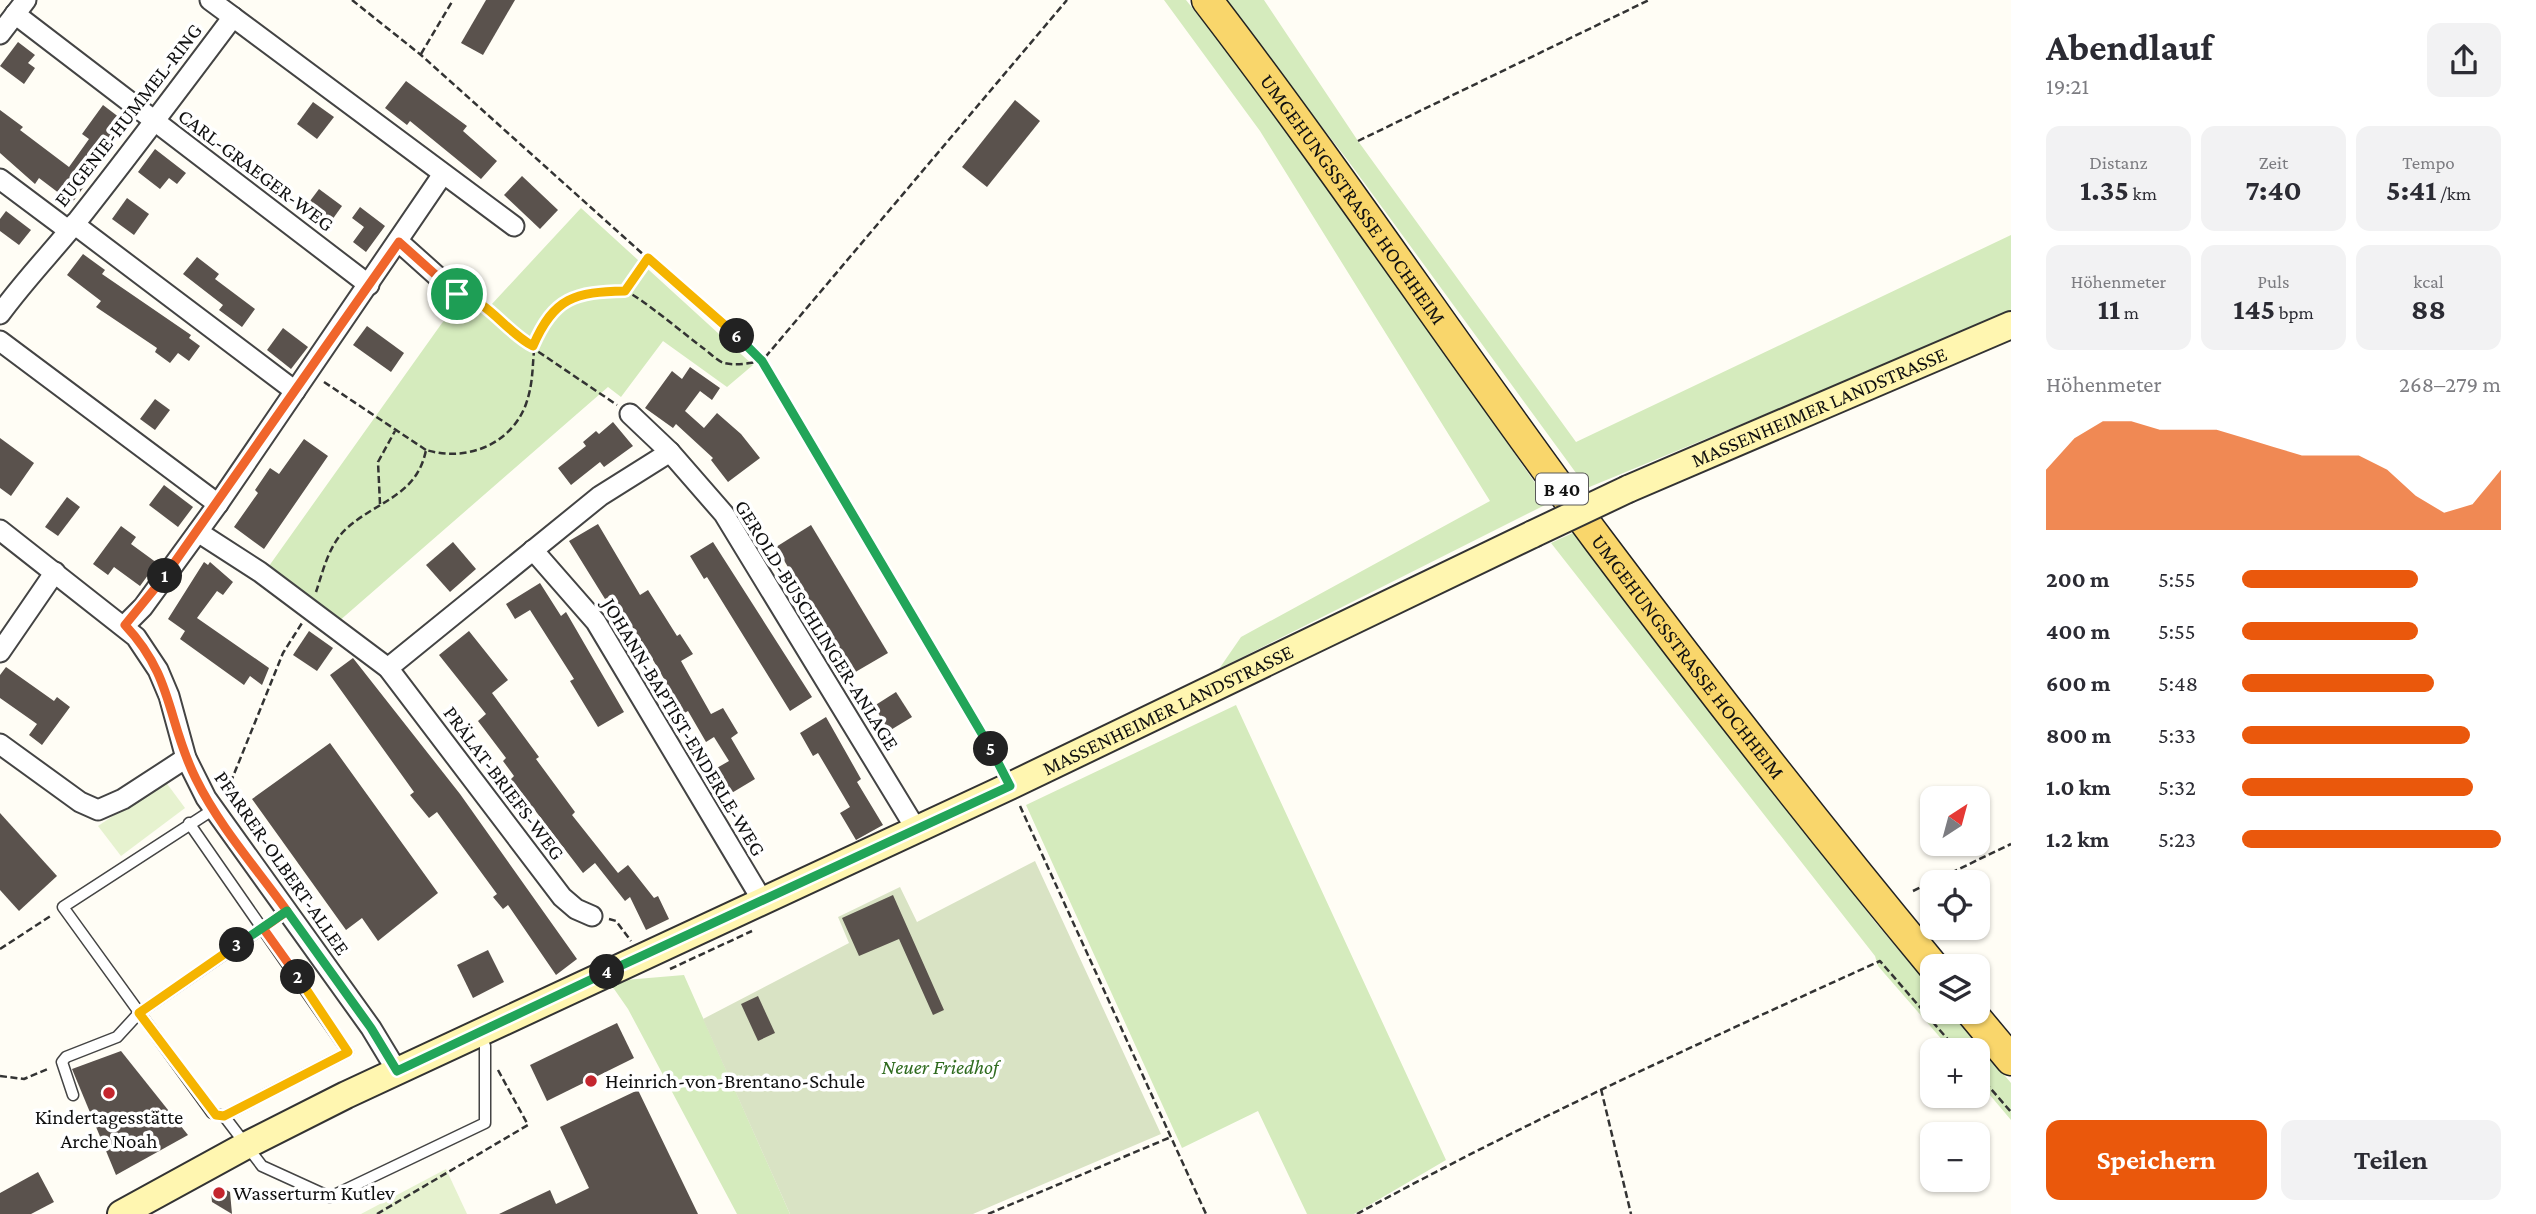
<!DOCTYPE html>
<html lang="de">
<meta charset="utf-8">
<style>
:root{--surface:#fff;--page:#f2f2f3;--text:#2b2b33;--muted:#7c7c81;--accent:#ea580c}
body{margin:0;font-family:"Crimson Pro",serif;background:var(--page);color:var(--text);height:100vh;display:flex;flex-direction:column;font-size:26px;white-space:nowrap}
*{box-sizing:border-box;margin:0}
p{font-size:23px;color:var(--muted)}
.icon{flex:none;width:38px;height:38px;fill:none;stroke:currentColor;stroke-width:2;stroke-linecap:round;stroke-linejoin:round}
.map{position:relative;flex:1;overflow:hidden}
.sheet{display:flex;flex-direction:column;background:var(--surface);width:525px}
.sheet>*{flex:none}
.needle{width:46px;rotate:36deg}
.fabs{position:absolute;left:1920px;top:786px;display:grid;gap:14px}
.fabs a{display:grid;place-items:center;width:70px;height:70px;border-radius:14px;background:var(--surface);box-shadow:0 2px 5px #0004;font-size:35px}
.pin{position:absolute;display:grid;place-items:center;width:60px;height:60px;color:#fff;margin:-30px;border:4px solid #fff;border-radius:50%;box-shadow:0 2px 7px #0007}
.km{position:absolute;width:35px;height:35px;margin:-18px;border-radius:50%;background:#222;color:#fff;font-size:19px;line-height:35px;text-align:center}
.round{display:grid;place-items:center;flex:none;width:74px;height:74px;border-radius:14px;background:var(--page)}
.overview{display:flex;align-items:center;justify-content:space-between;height:119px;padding:0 35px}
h1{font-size:38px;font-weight:700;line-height:52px}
.stats{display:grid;grid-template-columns:repeat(3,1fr);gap:10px;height:119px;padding:7px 35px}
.stats div{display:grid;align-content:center;border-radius:14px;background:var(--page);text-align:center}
.stats b{font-size:30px;font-weight:700}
.stats small{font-size:19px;font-weight:400}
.stats p{font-size:19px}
.chart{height:196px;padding:14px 35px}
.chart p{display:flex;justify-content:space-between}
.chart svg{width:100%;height:126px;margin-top:7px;fill:var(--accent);opacity:.7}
.cta{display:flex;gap:14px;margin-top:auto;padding:14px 35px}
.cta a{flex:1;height:80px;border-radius:14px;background:var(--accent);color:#fff;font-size:28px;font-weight:700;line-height:80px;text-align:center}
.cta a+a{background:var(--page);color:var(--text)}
ul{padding:0 35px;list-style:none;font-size:23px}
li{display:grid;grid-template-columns:112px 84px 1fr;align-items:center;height:52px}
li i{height:18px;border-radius:9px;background:var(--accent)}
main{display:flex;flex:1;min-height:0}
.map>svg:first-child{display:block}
</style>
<main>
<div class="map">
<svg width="2011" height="1214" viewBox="0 0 2011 1214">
<rect width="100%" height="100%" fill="#fffdf5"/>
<!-- green -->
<g fill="#d5ebbd">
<polygon points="1164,0 1186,0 1285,124 1549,503 1219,669 1241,637 1490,501 1260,131"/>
<polygon points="1224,0 1264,0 1358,141 1576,442 2011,235 2011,313 1587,488 1349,162"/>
<polygon points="581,208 753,365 727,387 663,341 621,397 608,387 338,622 269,566 442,323 473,291 491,305"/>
<polygon points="1579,530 1875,922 1932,989 1932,1012 1951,1012 2011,1083 2011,1120 1978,1081 1978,1050 1951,1050 1878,966 1875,956 1551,543"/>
<polygon points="1236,705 1446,1160 1354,1214 1307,1214 1258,1111 1182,1148 1026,805"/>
<polygon points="684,975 790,1214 737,1214 628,1009 612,986 625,980"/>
</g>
<!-- cemetery -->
<polygon fill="#d9e3c4" points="1035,861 1161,1134 973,1214 790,1214 703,1019 849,943 838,917 900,887 917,922"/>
<!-- pitch -->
<g fill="#e6f2cf">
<polygon points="165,781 185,808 121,856 98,826"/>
<polygon points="446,1169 467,1214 361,1214"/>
</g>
<!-- building -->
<g fill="#5a524d">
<polygon points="486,0 515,0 483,55 461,43"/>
<polygon points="18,42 35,55 28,63 35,68 24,84 0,66"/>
<polygon points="406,81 467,126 463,131 497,161 481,179 410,121 407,125 385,108"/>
<polygon points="1015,100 1040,121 987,187 962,167"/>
<polygon points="313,102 334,117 317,139 297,124"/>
<polygon points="103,105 124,121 91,165 84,178 88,181 72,203 39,178 35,184 0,153 0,110 23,127 20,130 69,167 89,139 82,134"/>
<polygon points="155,149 186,173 177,184 169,178 160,189 138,172"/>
<polygon points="522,176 558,210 540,229 504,195"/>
<polygon points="319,189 342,206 327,227 304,209"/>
<polygon points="127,198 149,214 134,235 112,219"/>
<polygon points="360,207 385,226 366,252 353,242 364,227 352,218"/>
<polygon points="6,211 31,230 19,245 0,231 0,219"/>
<polygon points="83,254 105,270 102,274 191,335 189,338 200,346 189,361 178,353 170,363 155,352 157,348 96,307 101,301 67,275"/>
<polygon points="197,257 219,274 215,279 255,309 242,327 219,310 223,305 183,274"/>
<polygon points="367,326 404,353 391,372 353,345"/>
<polygon points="283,328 308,347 291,369 267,350"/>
<polygon points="690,367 720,388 712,400 700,391 685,411 704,428 717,413 741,434 760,458 728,482 711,460 713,458 676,424 673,428 645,408 672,371 682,379"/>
<polygon points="155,399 170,410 155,430 140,419"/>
<polygon points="613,422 633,446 604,467 600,462 571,485 558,468 586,446 583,442 596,431 599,434"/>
<polygon points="0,438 34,463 11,496 0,488"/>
<polygon points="304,439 328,456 264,549 234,527 258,493 255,490 270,468 279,474"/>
<polygon points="164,485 193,507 178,527 149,505"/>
<polygon points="67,497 80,507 58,536 45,527"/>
<polygon points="598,524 640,595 648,590 677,636 680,634 693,654 681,661 711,714 723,708 738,733 731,738 755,779 730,794 715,769 729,761 714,737 706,742 688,711 678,717 661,688 667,684 649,653 612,595 605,599 569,541"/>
<polygon points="811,525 888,653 852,674 776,547"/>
<polygon points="121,526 136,537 131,544 157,563 140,586 114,567 108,575 93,564"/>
<polygon points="453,542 476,569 450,592 426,565"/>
<polygon points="713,542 812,697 790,711 707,577 704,579 690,556"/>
<polygon points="204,562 208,565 210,562 233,582 223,595 217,591 197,618 269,668 262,685 250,676 244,685 180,639 185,631 168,619"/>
<polygon points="540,583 561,616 566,612 624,712 598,727 570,681 574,679 530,610 515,619 506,604"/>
<polygon points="309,631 333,648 317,671 293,655"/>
<polygon points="469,631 508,680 492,693 539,757 536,759 575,812 572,815 618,873 628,865 654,898 658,896 669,919 646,930 630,897 625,901 595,863 583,873 511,779 514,776 503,761 506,758 478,721 486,714 439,655"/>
<polygon points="353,658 460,794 577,959 556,975 508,905 503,909 493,897 497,894 437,812 429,818 410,795 414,792 330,675"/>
<polygon points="6,667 54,701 57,697 70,707 42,745 29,735 37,724 0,698 0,675"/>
<polygon points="896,692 912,717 889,731 874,706"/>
<polygon points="826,717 861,779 857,782 883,825 856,840 840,813 850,807 818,753 813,756 800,733"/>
<polygon points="330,743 438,893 378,941 362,918 346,930 252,799"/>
<polygon points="0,813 57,876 19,911 0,890"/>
<polygon points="893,895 944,1010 933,1015 899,939 859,956 842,918"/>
<polygon points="488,950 504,982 473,998 457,965"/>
<polygon points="758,996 775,1033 758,1041 741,1004"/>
<polygon points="617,1023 634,1058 547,1101 530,1065"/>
<polygon points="121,1051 188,1135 116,1175 72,1069"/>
<polygon points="638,1090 698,1214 499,1214 550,1190 556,1204 589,1188 560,1127"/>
<polygon points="38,1172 54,1202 31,1214 0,1214 0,1193"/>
<polygon points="219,1186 230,1192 232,1214 212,1202 211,1192"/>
</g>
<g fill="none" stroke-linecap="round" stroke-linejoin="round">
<!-- lane casing -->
<g stroke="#444" stroke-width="13">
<g id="lane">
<polyline points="189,823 348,1052 224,1116 212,1113 63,907 214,809"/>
<polyline points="73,1095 62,1062 66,1057 117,1037 139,1013 287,911"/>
<polyline points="224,1116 262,1166 330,1197 485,1123 485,1046 480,1035"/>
</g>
</g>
<!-- street casing -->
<g stroke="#444" stroke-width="23">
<g id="street">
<polyline points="210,0 233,17"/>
<polyline points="15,14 369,285"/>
<polyline points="0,34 26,0"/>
<polyline points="0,179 68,230"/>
<polyline points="74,224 295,391"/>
<polyline points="399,242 457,294"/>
<path d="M 0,314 C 24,281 52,252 78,220 C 131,153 182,85 233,17 L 514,226"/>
<polyline points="0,341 218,504"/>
<polyline points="630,414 670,452 724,514 916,829"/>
<polyline points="0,530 136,637 158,670 169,696 186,758 206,798 371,1028 397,1071"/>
<polyline points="198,532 260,572 388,668 562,897 576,909 592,916"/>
<polyline points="533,550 596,622 762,900"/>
<polyline points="125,625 143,607 218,504 443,174"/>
<polyline points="0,652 55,572"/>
<polyline points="388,668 600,496 670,452"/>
<polyline points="0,744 80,802 98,810 123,799 186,758"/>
</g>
</g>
<!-- secondary casing -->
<g stroke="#333" stroke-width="30">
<g id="secondary">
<path id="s1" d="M 1628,489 L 2011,325"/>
<path id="s2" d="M 121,1214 L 245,1146 L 346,1095 L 1010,786 L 1533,534"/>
</g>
</g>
<!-- primary casing -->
<g stroke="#222" stroke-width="33">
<g id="primary">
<path id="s3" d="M 1207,0 C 1343,177 1466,363 1599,541 C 1707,685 1818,827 1933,966"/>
<polyline points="1971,1012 2011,1060"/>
</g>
</g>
<!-- path -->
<g stroke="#333" stroke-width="2.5" stroke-dasharray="7 3.5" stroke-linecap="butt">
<polyline points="352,0 421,55 762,361 975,718 1000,766"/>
<polyline points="421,54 453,0"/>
<polyline points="1358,141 1649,0"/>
<polyline points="625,291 648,258"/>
<polyline points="473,299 521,340 617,405"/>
<polyline points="324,382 426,450"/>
<polyline points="380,504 378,462 395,431"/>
<path d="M 316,592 C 323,571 329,544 347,528 C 377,501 417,496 426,450 C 466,462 511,445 526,404 C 542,359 518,329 572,297 C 583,290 612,287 625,291 C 638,295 688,337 703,348 C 709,352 717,361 724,363 C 736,366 750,363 762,361 L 1067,0"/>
<polyline points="223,790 230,784 283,653 302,623"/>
<polyline points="1020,806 1206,1214"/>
<polyline points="1913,891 2011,844"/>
<polyline points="609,919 616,921 631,941"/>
<polyline points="0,949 52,915"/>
<polyline points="670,969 752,931"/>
<polyline points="1978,1074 2011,1112"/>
<polyline points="0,1076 24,1079 50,1068"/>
<polyline points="1601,1089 1631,1214"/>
<polyline points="377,1214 528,1125 498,1070"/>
<polyline points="988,1214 1171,1137"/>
<path d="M 1357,1214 C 1527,1121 1704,1041 1880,961 L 1957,1050"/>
</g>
<!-- lane -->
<use href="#lane" stroke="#fff" stroke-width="10"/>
<!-- street -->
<use href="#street" stroke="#fff" stroke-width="19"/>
<!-- secondary -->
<use href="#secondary" stroke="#fff6b0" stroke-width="26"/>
<!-- primary -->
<use href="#primary" stroke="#f9d66b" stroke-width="30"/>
<!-- secondary-bridge casing -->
<g stroke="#333" stroke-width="30" stroke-linecap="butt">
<polyline id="secondary-bridge" points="1533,534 1628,489"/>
</g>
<!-- secondary-bridge -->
<use href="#secondary-bridge" stroke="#fff6b0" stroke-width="26"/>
</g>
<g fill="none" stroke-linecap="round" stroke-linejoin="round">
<!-- split-1 casing -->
<g stroke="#fff" stroke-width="14">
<polyline id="split-1" points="165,576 399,242 457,294"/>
</g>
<!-- split-2 casing -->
<g stroke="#fff" stroke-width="14">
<path id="split-2" d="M 165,576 L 125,625 C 174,677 167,722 196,779 C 219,826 257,869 287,911 L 263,928 L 298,977"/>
</g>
<!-- split-3 casing -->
<g stroke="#fff" stroke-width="14">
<polyline id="split-3" points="237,945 139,1013 216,1115 224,1116 348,1052 298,977"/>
</g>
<!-- split-4 casing -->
<g stroke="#fff" stroke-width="14">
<polyline id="split-4" points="237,945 287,911 371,1028 397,1071 607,972"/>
</g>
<!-- split-5 casing -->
<g stroke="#fff" stroke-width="14">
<polyline id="split-5" points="607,972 1010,786 991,749"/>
</g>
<!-- split-6 casing -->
<g stroke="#fff" stroke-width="14">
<polyline id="split-6" points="737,336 762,361 991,749"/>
</g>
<!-- split-7 casing -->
<g stroke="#fff" stroke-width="14">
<path id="split-7" d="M 457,294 C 486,298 507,333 533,346 C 554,297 575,292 625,291 L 648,258 L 737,336"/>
</g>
<!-- split-1 -->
<use href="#split-1" stroke="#f0652b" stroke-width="9"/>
<!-- split-2 -->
<use href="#split-2" stroke="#f0652b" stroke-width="9"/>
<!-- split-3 -->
<use href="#split-3" stroke="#f5b400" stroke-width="9"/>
<!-- split-4 -->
<use href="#split-4" stroke="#22a559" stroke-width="9"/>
<!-- split-5 -->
<use href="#split-5" stroke="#22a559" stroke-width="9"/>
<!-- split-6 -->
<use href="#split-6" stroke="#22a559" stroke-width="9"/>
<!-- split-7 -->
<use href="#split-7" stroke="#f5b400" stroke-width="9"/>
</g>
<!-- markers -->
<g fill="#c4262e" stroke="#fff" stroke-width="2.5">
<circle cx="591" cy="1081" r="7"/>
<circle cx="109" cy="1093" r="7"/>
<circle cx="219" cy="1193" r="7"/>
</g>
<g text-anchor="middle" stroke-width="7" stroke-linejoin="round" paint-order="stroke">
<!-- shield labels -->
<rect fill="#fff" stroke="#585858" stroke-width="2" x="1536" y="473.5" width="52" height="31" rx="5"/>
<g font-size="19" font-weight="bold" fill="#111">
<text x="1562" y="496">B 40</text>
</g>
<!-- street labels -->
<g font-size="21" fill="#111" stroke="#fff">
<text transform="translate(128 115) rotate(-52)" y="7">EUGENIE-HUMMEL-RING</text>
<text transform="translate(256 170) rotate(37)" y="7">CARL-GRAEGER-WEG</text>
<text dy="7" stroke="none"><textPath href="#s3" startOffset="247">UMGEHUNGSSTRASSE HOCHHEIM</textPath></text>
<text dy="7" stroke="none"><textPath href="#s1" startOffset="208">MASSENHEIMER LANDSTRASSE</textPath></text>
<text transform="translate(817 625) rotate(58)" y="7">GEROLD-BUSCHLINGER-ANLAGE</text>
<text dy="7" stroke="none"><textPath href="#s3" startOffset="814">UMGEHUNGSSTRASSE HOCHHEIM</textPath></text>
<text dy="7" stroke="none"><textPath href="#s2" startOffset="1162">MASSENHEIMER LANDSTRASSE</textPath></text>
<text transform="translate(684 727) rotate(59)" y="7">JOHANN-BAPTIST-ENDERLE-WEG</text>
<text transform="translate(504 783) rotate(53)" y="7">PRÄLAT-BRIEFS-WEG</text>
<text transform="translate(282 863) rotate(55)" y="7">PFARRER-OLBERT-ALLEE</text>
</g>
<!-- park labels -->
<g font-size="21" font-style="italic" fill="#2f6b1f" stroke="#fff">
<text x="940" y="1074">Neuer Friedhof</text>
</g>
<!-- poi labels -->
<g font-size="21" fill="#111" stroke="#fff" text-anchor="start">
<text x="605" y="1088">Heinrich-von-Brentano-Schule</text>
<text x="109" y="1124" text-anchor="middle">Kindertagesstätte<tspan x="109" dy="24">Arche Noah</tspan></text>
<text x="233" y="1200">Wasserturm Kutlev</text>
</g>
</g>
</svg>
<div class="fabs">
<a><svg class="needle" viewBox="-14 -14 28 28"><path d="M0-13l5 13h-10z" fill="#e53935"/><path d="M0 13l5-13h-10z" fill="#7c7c81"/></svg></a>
<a><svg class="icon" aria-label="locate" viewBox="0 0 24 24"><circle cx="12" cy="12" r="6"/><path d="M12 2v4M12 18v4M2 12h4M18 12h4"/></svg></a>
<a><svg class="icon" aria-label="layers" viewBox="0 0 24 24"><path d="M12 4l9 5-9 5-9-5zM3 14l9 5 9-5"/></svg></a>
<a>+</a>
<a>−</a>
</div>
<div class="pin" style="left:457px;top:294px;background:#1e9e55"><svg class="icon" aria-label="arrive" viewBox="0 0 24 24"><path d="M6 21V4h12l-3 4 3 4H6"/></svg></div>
<b class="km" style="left:165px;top:576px">1</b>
<b class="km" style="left:298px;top:977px">2</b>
<b class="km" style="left:237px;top:945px">3</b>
<b class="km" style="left:607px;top:972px">4</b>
<b class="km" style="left:991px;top:749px">5</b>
<b class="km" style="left:737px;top:336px">6</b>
</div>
<section class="sheet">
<div class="overview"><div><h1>Abendlauf</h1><p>19:21</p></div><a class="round"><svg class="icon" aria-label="share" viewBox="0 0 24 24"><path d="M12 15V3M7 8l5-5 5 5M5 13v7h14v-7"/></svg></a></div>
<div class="stats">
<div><p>Distanz</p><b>1.35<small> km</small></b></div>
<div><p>Zeit</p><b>7:40</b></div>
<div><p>Tempo</p><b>5:41<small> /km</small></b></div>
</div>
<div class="stats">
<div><p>Höhenmeter</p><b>11<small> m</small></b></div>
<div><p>Puls</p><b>145<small> bpm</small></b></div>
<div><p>kcal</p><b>88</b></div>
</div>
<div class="chart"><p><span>Höhenmeter</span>268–279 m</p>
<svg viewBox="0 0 160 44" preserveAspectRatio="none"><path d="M0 44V23L10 12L20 6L30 6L40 9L50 9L60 9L70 12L80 15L90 18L100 18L110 18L120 23L130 32L140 38L150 35L160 23V44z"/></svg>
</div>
<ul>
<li><b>200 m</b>5:55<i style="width:68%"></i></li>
<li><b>400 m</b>5:55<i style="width:68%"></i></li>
<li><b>600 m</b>5:48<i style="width:74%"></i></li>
<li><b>800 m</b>5:33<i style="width:88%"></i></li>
<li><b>1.0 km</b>5:32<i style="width:89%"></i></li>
<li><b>1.2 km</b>5:23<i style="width:100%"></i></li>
</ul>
<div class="cta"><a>Speichern</a><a>Teilen</a></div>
</section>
</main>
